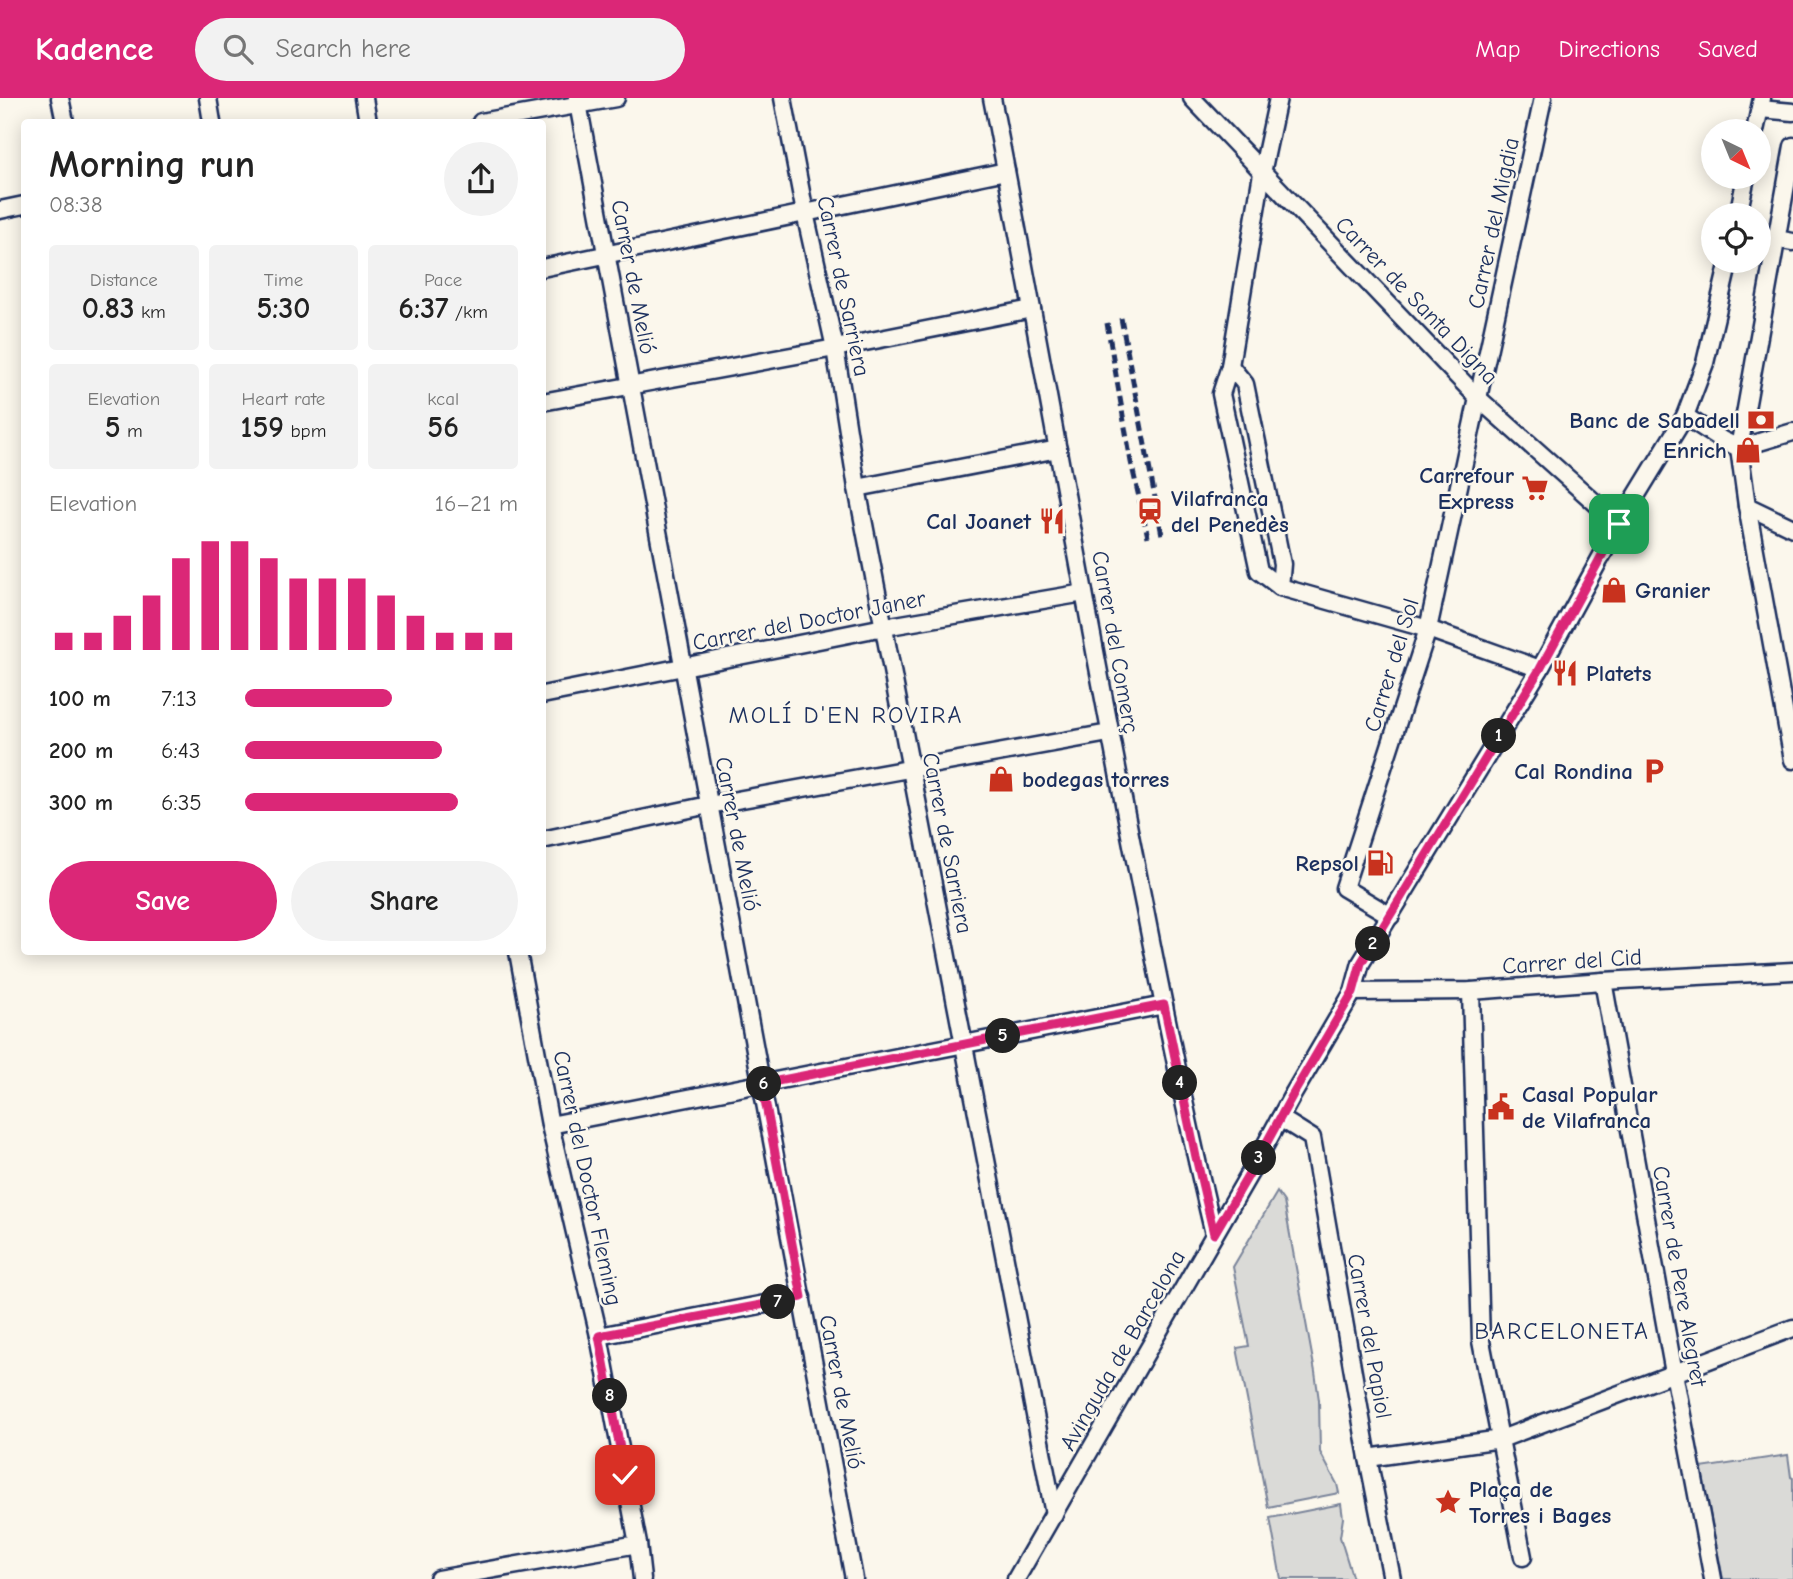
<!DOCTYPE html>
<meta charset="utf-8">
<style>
:root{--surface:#fff;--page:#f2f2f2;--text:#222;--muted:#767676;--accent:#db2777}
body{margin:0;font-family:"Comic Neue",sans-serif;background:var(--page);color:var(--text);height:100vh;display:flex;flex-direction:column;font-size:26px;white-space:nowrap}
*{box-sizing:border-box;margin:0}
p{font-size:23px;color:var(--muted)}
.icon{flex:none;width:38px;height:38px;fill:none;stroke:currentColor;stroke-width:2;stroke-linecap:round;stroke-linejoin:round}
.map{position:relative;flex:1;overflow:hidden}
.panel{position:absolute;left:21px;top:21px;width:525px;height:836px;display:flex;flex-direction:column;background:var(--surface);border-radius:7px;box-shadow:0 4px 18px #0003}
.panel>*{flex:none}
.needle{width:46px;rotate:137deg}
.tools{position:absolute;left:1701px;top:21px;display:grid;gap:14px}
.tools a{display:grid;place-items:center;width:70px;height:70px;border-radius:50%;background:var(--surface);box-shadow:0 4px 18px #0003;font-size:35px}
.pin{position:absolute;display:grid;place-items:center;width:60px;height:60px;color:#fff;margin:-30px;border-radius:14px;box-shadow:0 4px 10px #0006}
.km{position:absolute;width:35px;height:35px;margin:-18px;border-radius:50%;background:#222;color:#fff;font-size:19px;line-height:35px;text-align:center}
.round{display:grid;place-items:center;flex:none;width:74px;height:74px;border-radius:37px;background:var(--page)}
.summary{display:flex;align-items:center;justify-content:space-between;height:119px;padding:0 28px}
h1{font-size:38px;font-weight:700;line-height:52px}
.metrics{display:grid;grid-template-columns:repeat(3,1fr);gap:10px;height:119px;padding:7px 28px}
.metrics div{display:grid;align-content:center;border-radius:7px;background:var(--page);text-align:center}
.metrics b{font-size:30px;font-weight:700}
.metrics small{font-size:19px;font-weight:400}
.metrics p{font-size:19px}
.chart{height:196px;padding:14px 28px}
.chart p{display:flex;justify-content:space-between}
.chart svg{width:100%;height:126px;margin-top:7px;stroke:var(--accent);stroke-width:6}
.action{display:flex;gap:14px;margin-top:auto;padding:14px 28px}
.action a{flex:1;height:80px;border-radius:42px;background:var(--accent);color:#fff;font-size:28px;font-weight:700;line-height:80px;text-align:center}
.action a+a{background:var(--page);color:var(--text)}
ul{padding:0 28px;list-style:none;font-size:23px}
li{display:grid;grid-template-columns:112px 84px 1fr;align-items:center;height:52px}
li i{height:18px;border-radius:9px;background:var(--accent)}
header{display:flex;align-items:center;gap:42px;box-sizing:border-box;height:98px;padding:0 35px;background:var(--accent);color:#fff}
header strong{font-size:33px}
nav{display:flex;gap:38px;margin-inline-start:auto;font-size:24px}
.search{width:490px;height:63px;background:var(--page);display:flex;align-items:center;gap:18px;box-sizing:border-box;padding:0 24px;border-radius:38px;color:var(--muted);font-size:26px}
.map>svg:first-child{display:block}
</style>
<header>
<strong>Kadence</strong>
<div class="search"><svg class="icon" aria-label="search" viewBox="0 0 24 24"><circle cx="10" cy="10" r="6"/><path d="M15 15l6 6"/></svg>Search here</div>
<nav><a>Map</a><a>Directions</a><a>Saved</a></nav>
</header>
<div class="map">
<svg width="1793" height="1481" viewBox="0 0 1793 1481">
<rect width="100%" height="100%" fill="#fbf7ec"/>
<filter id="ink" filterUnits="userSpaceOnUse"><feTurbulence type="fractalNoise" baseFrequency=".0143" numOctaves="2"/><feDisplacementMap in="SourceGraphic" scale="14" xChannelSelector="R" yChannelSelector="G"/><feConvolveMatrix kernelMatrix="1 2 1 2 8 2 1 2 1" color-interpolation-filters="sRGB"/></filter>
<g filter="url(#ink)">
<!-- green -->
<g fill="#dadad7" stroke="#7a849a" stroke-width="2">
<polygon points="1277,1094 1284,1104 1315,1274 1319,1302 1320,1354 1337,1386 1339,1395 1268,1409 1237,1250 1249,1248 1233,1169"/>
<polygon points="1788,1357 1791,1379 1793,1380 1793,1481 1723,1481 1701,1370"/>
<polygon points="1341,1406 1343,1420 1340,1439 1353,1481 1281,1481 1270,1420"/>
</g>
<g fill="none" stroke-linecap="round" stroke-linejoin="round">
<!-- minor casing -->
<g stroke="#1b2f5e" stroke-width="21">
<g id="minor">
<polyline points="60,0 65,24"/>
<polyline points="208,0 212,24"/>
<polyline points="364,0 368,24"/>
<polyline points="577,0 854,1481"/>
<polyline points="783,0 805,115 835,250 857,390 1054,1416"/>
<path d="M 992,0 C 1045,270 1090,542 1145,812 C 1166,920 1188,1028 1214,1136"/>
<polyline points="1192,0 1479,301 1619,426"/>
<polyline points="1278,0 1262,75 1230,268 1221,296 1259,473 1280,489 1428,531 1540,571"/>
<polyline points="1760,11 1793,14"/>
<polyline points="481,24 616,0"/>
<polyline points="1755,33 1762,0"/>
<polyline points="1793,48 1739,350 1747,408 1793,662"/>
<polyline points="0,112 24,107"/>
<polyline points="1738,117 1746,79"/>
<polyline points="1759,138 1793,144"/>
<polyline points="542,170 1006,73"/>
<polyline points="1230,268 1245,286 1282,466 1280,489"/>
<polyline points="542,304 835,250 1032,211"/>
<polyline points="1685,318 1722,342 1739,350"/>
<polyline points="1739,350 1793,334"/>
<polyline points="857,390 1058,351"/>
<polyline points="1747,408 1793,430"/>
<polyline points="542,597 884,529 1084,495"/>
<polyline points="542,742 709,707 1109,635"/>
<polyline points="1391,818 1344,790 1428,531 1543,0"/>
<polyline points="518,854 550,1027 599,1238 638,1446 642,1481"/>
<polyline points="1603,883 1674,1275 1713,1481"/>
<polyline points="1471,893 1481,1243 1523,1459"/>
<polyline points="1353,894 1471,893 1603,883 1793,873"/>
<polyline points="1280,1020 1312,1040 1368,1360 1392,1481"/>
<polyline points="550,1027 1164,907"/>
<polyline points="599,1238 802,1199"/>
<polyline points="1368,1360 1501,1341 1793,1230"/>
<polyline points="438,1481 638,1446"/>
<polyline points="1016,1481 1255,1066 1292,998 1353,894 1361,865 1540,571 1619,426 1685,318 1705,265 1729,163"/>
</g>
</g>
<!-- minor -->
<use href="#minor" stroke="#fbf7ec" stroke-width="16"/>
<!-- rail -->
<g stroke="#1b2f5e" stroke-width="5" stroke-dasharray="10 5" stroke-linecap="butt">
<polyline points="1121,220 1162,437"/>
<polyline points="1107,225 1131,364 1148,439"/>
</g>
</g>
</g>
<g fill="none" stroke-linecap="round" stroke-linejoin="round" filter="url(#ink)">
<!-- route casing -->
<g stroke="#fff" stroke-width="14">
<polyline id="route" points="625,1377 599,1238 802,1199 762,986 1164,907 1196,1059 1214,1136 1255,1066 1292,998 1353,894 1361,865 1540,571 1619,426"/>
</g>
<!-- route -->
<use href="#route" stroke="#db2777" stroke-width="9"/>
</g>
<!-- icons -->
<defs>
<g id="bank-bare" transform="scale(2.1)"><path d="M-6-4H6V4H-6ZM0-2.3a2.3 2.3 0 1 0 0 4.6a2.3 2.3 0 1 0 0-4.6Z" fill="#c8321e" stroke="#fbf7ec" stroke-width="2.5" paint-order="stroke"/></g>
<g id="shop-bare" transform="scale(2.1)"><path d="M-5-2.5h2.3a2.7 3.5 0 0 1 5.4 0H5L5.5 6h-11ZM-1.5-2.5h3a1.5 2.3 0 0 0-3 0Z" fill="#c8321e" stroke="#fbf7ec" stroke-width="2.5" paint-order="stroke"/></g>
<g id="supermarket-bare" transform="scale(2.1)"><path d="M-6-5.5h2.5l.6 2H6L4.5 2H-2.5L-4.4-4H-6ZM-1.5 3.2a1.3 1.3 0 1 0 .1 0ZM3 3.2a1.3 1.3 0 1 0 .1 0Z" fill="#c8321e" stroke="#fbf7ec" stroke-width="2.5" paint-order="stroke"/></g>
<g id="station-bare" transform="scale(2.1)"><path d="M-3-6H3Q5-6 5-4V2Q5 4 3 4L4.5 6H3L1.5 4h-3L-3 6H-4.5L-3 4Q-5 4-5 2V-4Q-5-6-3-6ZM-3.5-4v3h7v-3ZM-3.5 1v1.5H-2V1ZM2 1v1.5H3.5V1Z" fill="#c8321e" stroke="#fbf7ec" stroke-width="2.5" paint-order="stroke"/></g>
<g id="restaurant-bare" transform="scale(2.1)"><path d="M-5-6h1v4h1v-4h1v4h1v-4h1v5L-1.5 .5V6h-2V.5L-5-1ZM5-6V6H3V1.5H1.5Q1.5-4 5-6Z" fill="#c8321e" stroke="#fbf7ec" stroke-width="2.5" paint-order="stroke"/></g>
<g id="parking-bare" transform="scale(2.1)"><path d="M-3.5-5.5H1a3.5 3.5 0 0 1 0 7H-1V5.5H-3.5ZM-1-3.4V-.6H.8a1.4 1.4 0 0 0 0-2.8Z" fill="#c8321e" stroke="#fbf7ec" stroke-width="2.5" paint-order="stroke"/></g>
<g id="fuel-bare" transform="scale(2.1)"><path d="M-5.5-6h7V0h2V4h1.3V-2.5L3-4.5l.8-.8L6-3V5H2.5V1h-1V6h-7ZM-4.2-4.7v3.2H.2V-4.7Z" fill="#c8321e" stroke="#fbf7ec" stroke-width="2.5" paint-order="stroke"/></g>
<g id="civic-bare" transform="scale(2.1)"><path d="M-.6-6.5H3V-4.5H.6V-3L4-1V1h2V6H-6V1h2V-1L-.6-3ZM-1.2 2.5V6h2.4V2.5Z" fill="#c8321e" stroke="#fbf7ec" stroke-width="2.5" paint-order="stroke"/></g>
<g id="sight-bare" transform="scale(2.1)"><path d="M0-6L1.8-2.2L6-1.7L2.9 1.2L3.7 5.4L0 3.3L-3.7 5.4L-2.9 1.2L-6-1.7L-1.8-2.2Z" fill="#c8321e" stroke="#fbf7ec" stroke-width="2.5" paint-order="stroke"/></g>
</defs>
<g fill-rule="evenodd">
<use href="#bank-bare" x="1761" y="322"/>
<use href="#shop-bare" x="1748" y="352"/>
<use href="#supermarket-bare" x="1535" y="390"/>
<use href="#station-bare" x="1150" y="413"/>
<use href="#restaurant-bare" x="1052" y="423"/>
<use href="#shop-bare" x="1614" y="492"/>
<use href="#restaurant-bare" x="1565" y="575"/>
<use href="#parking-bare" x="1654" y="673"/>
<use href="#shop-bare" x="1001" y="681"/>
<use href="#fuel-bare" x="1380" y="765"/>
<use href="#civic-bare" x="1501" y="1009"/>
<use href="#sight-bare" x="1448" y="1404"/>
</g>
<g text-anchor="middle" stroke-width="5" stroke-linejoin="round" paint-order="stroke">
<!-- street labels -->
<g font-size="23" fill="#1b2f5e" stroke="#fbf7ec">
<text transform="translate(1493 125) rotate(-78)" y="8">Carrer del Migdia</text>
<text transform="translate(634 179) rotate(79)" y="8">Carrer de Melió</text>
<text transform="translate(844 188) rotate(78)" y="8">Carrer de Sarriera</text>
<text transform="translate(1417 202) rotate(46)" y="8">Carrer de Santa Digna</text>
<text transform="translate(809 522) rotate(-11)" y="8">Carrer del Doctor Janer</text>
<text transform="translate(1116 544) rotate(80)" y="8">Carrer del Comerç</text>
<text transform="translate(1391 567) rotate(-73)" y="8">Carrer del Sol</text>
<text transform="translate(738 736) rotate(79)" y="8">Carrer de Melió</text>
<text transform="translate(948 745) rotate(79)" y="8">Carrer de Sarriera</text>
<text transform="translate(1572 863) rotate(-4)" y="8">Carrer del Cid</text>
<text transform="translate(588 1080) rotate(78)" y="8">Carrer del Doctor Fleming</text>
<text transform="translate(1680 1178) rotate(80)" y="8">Carrer de Pere Alegret</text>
<text transform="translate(1370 1238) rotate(80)" y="8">Carrer del Papiol</text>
<text transform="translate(1122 1252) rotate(-60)" y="8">Avinguda de Barcelona</text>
<text transform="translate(842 1294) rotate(79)" y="8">Carrer de Melió</text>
</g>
<!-- poi labels -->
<g font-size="23" font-weight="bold" fill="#1b2f5e" stroke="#fbf7ec" text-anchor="end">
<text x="1740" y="330">Banc de Sabadell</text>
<text x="1727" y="360">Enrich</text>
<text x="1514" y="385">Carrefour<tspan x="1514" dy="26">Express</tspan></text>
<text x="1171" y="408" text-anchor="start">Vilafranca<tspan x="1171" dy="26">del Penedès</tspan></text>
<text x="1031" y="431">Cal Joanet</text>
<text x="1635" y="500" text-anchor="start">Granier</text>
<text x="1586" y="583" text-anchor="start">Platets</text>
<text x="1633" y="681">Cal Rondina</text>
<text x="1022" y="689" text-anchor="start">bodegas torres</text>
<text x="1359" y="773">Repsol</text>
<text x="1522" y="1004" text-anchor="start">Casal Popular<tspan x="1522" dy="26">de Vilafranca</tspan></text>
<text x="1469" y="1399" text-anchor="start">Plaça de<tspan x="1469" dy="26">Torres i Bages</tspan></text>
</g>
<!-- neighbourhood labels -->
<g font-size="24" letter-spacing="2" fill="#1b2f5e" stroke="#fbf7ec">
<text x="846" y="625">MOLÍ D'EN ROVIRA</text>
<text x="1562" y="1241">BARCELONETA</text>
</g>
</g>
</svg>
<div class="tools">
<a><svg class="needle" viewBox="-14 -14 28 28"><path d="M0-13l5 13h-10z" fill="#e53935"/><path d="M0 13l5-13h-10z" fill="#767676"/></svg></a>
<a><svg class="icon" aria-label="locate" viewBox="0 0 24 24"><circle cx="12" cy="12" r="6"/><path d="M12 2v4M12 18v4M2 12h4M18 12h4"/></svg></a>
</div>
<div class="pin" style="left:1619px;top:426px;background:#1e9e55"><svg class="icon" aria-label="arrive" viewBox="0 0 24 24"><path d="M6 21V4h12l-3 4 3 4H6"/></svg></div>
<div class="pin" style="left:625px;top:1377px;background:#d93025"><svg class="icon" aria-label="check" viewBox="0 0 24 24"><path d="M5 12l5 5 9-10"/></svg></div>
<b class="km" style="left:1499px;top:638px">1</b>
<b class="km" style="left:1373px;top:846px">2</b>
<b class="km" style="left:1259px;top:1060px">3</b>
<b class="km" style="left:1180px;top:985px">4</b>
<b class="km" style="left:1003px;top:938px">5</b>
<b class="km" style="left:764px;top:986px">6</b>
<b class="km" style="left:778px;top:1204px">7</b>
<b class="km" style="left:610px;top:1298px">8</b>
<section class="panel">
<div class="summary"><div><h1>Morning run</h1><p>08:38</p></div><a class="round"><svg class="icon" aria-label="share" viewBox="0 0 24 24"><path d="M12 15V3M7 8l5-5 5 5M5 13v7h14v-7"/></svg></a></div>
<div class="metrics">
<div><p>Distance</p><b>0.83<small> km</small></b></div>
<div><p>Time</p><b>5:30</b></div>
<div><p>Pace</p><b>6:37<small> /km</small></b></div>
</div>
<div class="metrics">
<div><p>Elevation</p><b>5<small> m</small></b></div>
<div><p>Heart rate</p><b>159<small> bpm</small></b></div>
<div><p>kcal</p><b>56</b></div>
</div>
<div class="chart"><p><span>Elevation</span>16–21 m</p>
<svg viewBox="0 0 160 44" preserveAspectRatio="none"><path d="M5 44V38M15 44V38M25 44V32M35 44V25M45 44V12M55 44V6M65 44V6M75 44V12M85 44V19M95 44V19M105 44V19M115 44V25M125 44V32M135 44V38M145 44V38M155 44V38"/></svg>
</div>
<ul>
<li><b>100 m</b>7:13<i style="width:54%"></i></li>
<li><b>200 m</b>6:43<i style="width:72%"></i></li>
<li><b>300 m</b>6:35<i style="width:78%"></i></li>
</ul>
<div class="action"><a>Save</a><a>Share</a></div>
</section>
</div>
